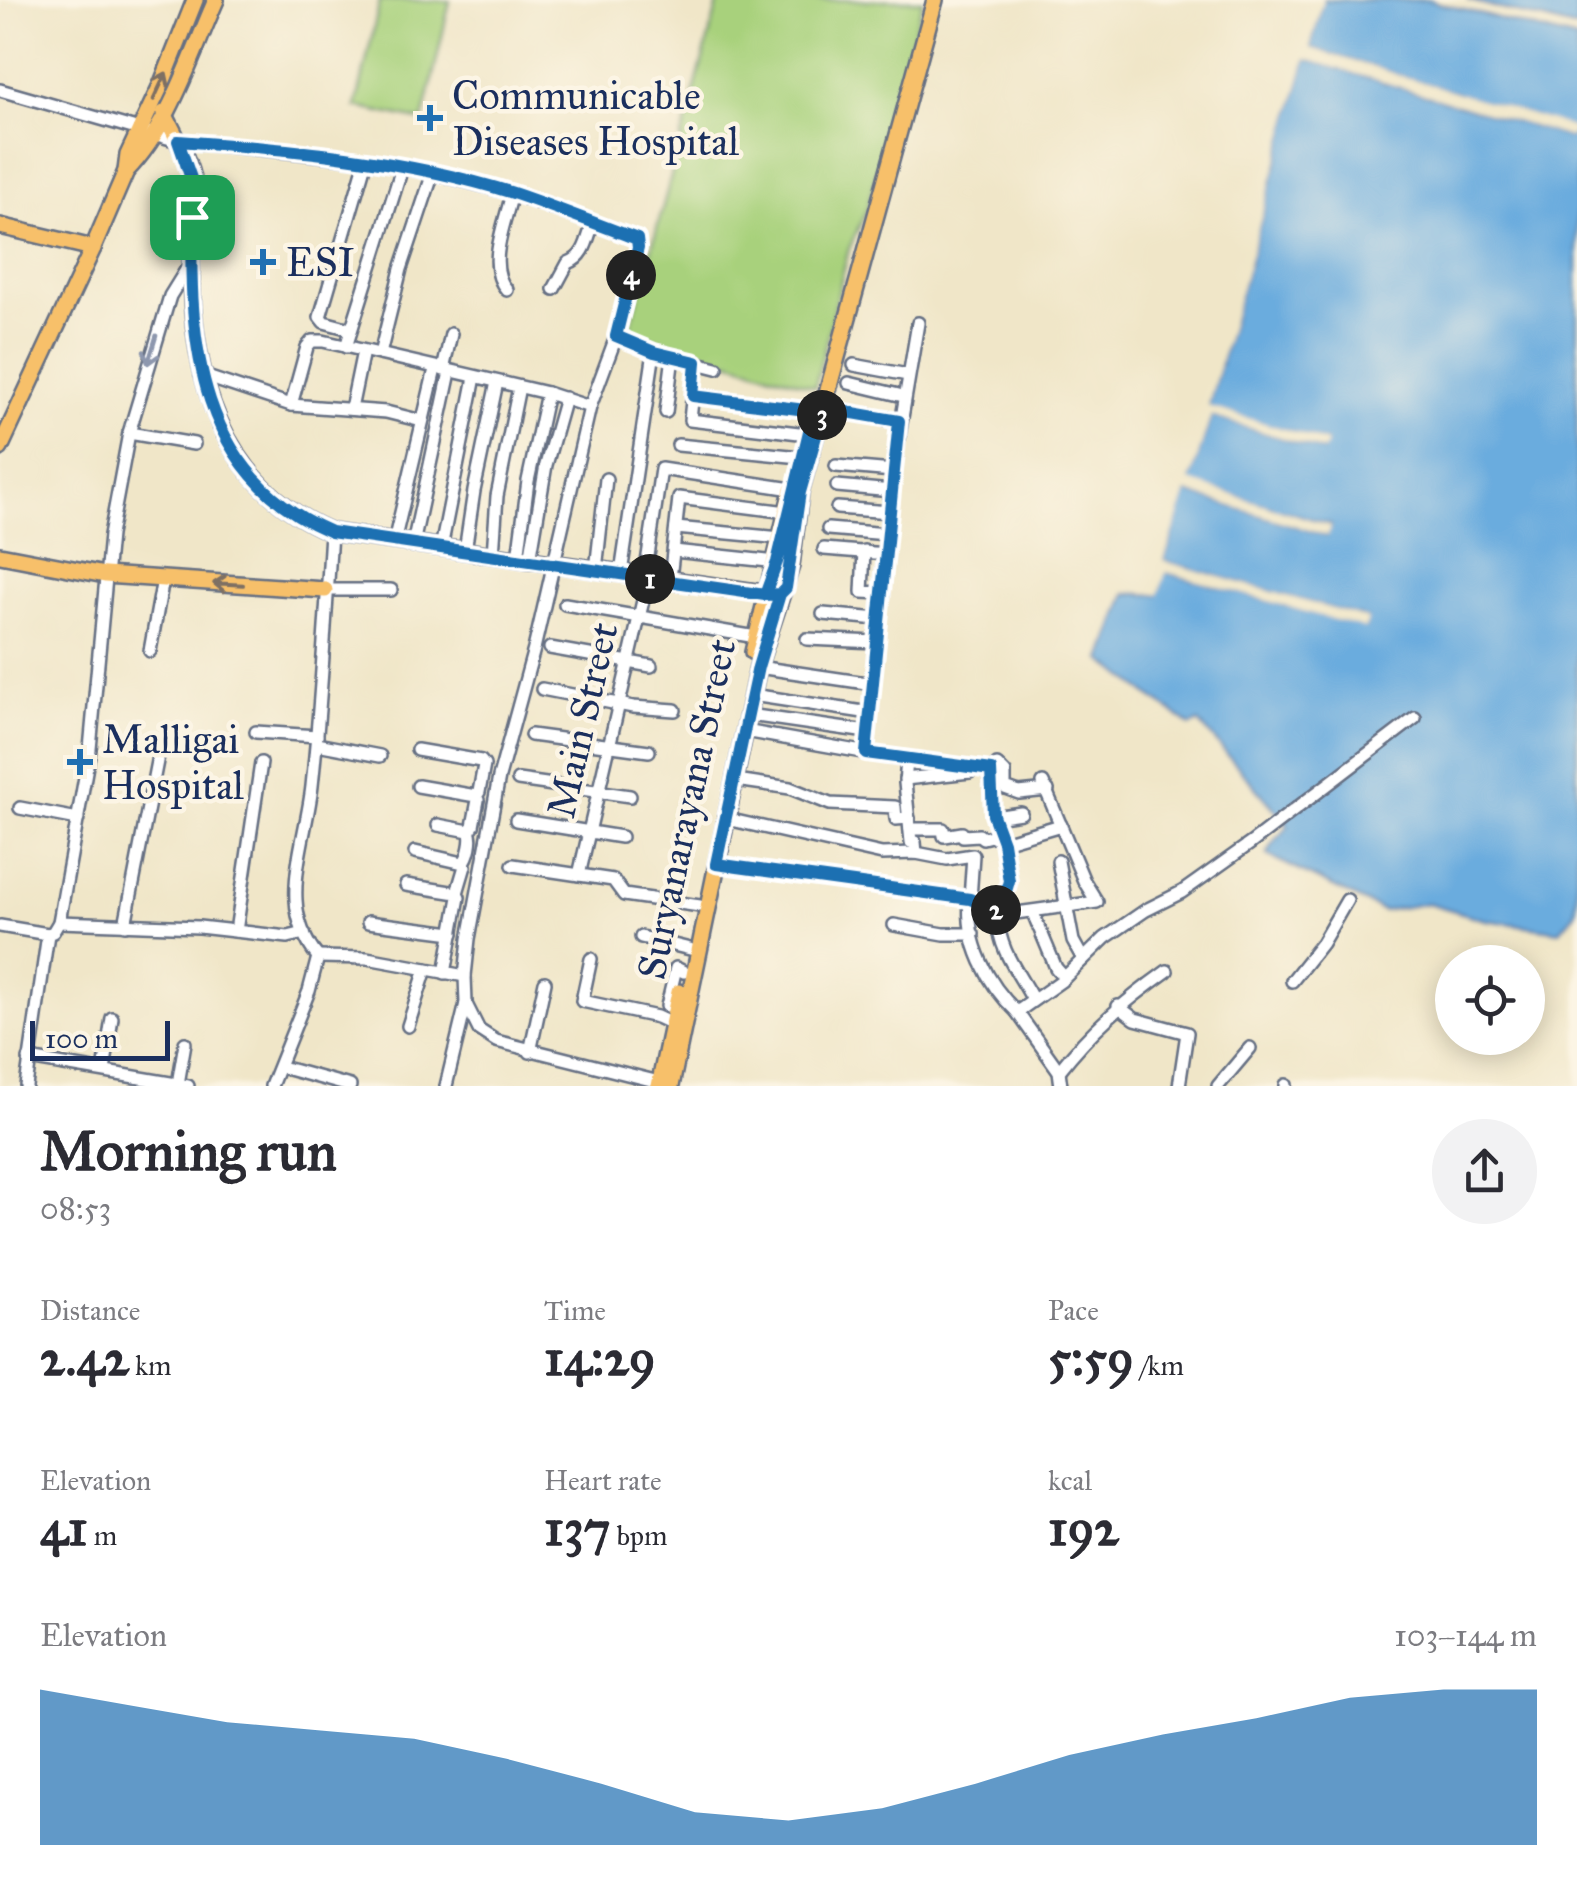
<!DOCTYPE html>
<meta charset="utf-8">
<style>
:root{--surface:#fff;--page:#f2f2f3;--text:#2b2b33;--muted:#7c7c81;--accent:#1f6fb2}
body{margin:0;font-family:"IM FELL Great Primer",serif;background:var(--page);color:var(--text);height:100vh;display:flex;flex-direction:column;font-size:38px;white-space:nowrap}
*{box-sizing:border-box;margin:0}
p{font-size:32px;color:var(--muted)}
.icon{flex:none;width:55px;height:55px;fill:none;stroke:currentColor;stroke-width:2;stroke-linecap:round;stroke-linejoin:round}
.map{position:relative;height:1086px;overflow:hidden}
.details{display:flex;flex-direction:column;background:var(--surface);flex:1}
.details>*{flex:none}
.fabs{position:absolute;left:1435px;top:945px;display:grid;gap:20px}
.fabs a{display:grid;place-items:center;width:110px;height:110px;border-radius:50%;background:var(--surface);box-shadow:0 5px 25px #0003;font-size:50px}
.scale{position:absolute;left:30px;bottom:25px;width:140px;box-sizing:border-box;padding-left:10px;border:5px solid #1b2f5e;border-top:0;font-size:28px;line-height:35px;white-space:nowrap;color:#1b2f5e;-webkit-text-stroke:8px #fcf5e5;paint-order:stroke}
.pin{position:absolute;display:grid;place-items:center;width:85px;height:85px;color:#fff;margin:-42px;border-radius:20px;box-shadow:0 5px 15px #0006}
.km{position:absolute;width:50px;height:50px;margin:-25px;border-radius:50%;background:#222;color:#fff;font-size:28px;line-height:50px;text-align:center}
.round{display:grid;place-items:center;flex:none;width:105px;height:105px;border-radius:52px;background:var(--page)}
.overview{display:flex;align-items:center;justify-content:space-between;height:170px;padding:0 40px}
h1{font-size:55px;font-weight:800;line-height:75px}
.metrics{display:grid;grid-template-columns:repeat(3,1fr);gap:15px;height:170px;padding:10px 40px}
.metrics div{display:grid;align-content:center}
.metrics b{font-size:50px;font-weight:800}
.metrics small{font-size:28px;font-weight:400}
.metrics p{font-size:28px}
.chart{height:280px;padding:20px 40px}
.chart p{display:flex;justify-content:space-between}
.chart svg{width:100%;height:180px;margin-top:10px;fill:var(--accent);opacity:.7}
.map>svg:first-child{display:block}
</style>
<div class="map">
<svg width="1577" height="1086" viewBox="0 0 1577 1086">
<rect width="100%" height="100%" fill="#fcf5e5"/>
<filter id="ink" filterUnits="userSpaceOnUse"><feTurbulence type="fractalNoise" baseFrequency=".01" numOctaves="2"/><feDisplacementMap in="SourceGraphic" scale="20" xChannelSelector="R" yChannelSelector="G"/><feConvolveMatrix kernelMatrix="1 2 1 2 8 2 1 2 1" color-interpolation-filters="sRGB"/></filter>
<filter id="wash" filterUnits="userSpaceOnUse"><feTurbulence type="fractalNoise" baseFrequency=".0048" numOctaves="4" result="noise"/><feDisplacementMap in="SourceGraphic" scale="40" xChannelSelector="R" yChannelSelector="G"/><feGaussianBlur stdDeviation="2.25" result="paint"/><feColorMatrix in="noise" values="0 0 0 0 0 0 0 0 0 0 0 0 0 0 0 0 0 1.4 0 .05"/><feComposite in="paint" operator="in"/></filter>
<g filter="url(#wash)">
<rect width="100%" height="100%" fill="#f0e6c8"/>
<!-- green -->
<g fill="#a8d17c" stroke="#62806d" stroke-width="2.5">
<polygon points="380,0 450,1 423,121 356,107"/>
<polygon points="719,0 923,0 867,209 849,249 815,387 629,331"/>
</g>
<!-- water -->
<g fill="#6bacde" stroke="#436e9e" stroke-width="2.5">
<polygon points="1323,0 1428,0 1577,40 1577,897 1575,913 1560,931 1486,920 1428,903 1383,911 1267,855 1276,839 1288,827 1286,822 1199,722 1191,726 1102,660 1126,593 1158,595 1165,572 1365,628 1367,619 1164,561 1186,492 1327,536 1331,525 1189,482 1211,416 1323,451 1326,442 1208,407 1306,59 1571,138 1575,129 1310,48"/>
<polygon points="1467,0 1577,0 1577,29"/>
</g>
<!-- pier -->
<polygon fill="#f0e6c8" points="1318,0 1323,0 1310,48 1575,128 1572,138 1306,59 1208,406 1327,442 1324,451 1211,416 1190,481 1331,526 1328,536 1187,492 1164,561 1368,619 1365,629 1166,572 1159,595 1150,593 1152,588 1155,589 1161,569 1166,567 1159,560 1184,487 1325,529 1188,487 1184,482 1207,412 1203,405 1302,57 1308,54 1569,132 1308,52 1305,47"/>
</g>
<g filter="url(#ink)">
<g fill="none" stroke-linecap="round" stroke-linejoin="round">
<!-- minor casing -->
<g stroke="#666f83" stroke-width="16">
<g id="minor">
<polyline points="0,90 178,141 366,160 433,173 512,193 637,239 638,247 616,337 590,407 534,649 499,777 469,939 465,976 466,1003 446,1086"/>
<path d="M 554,289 L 568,263 C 585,257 587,240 593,223"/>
<path d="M 507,290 C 485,266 506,222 512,193"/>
<polyline points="350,329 324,322 320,317 366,160"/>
<polyline points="616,337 654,352 717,368"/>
<polyline points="346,347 402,168"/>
<polyline points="380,354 401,269 433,173"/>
<polyline points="696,362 690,420 807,434"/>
<polyline points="854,365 908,375"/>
<polyline points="443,370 451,334"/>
<polyline points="201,375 291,405 386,412 422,421"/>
<polyline points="849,383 903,396"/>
<polyline points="693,396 814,411"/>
<polyline points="291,405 307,347 312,341 323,341 547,393 590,407"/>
<polyline points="824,408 899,421"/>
<polyline points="351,409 363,351"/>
<polyline points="666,412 673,356"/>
<polyline points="129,433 194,444"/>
<polyline points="678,445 801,457"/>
<polyline points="836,466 893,471"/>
<polyline points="837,486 892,491"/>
<polyline points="837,508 890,512"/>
<polyline points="676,528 781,538"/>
<polyline points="828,529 887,534"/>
<polyline points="394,542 435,369"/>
<polyline points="413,544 450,372"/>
<polyline points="441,548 475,377"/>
<polyline points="824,549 886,554"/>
<polyline points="465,551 474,491 497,382"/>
<polyline points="674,551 777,562"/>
<polyline points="864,551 862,592 883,593"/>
<polyline points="493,555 497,496 519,387"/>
<polyline points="518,558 528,481 547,393"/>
<polyline points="530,560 546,465 565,398"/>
<polyline points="596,570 606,479"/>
<polyline points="621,573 654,352"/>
<polyline points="645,576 661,469 792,489"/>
<polyline points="670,579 679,498 787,512"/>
<polyline points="325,590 391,590"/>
<polyline points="565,604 756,637"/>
<polyline points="823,614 879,619"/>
<polyline points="807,639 877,642"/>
<polyline points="550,648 651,666"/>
<polyline points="150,651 163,579"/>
<polyline points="758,667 873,684"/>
<polyline points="542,689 633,707 675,710"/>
<polyline points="752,695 870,713"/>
<polyline points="749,715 867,732"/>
<polyline points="745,731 907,760 991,770 993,815 1003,842 1009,881 1000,912"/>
<polyline points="256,732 317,736"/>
<polyline points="531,735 649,751"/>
<polyline points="317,744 380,756"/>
<path d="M 417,750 L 481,761 L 484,765 L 479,792 L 476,796 L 478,800 L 473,826 L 469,831 C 473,838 469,857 463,863 L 465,866 L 457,893 L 459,897 L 445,973"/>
<polyline points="866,753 893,471 918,323"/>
<polyline points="907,760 905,783 911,842 915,842 916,853"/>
<polyline points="997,765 1005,773 1005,788 1019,793 1048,790"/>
<polyline points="905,779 970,772"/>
<polyline points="518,780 630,796"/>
<polyline points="736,780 790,788 830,804 895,807 896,819 909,818"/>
<polyline points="418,786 476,796"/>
<polyline points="20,808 78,819"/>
<polyline points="994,817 1021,813"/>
<polyline points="727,819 882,854 916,853 947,859 973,855 970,899"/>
<polyline points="516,820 621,837"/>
<polyline points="438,825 469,831"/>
<polyline points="910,829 943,829 944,836 962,833 963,836 979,835 983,838 999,834"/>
<polyline points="1003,842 1061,825"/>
<polyline points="415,852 463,863"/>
<polyline points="1058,861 1073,941 1083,959"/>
<polyline points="716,864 970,899 1000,912 1001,915 1097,902 1084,881 1043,783"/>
<polyline points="513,865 613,880 624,895 700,906"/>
<polyline points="579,875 648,579"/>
<polyline points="406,885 457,893"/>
<path d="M 970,900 C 966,942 987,984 1017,1012"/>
<polyline points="1033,913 1056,968 1064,977"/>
<path d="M 1001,915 L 998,919 C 999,951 1019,973 1033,1000"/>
<polyline points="59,922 199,927 288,937 304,933"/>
<polyline points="368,922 453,933"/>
<polyline points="125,925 159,751"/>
<polyline points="894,925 944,934 973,934"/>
<polyline points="0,926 48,934 53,932 59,922 90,749 110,535 129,433 170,296 191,262"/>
<polyline points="236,931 261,763"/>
<polyline points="641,937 690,949"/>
<polyline points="318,957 367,958 465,976"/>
<polyline points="591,959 582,1001 657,1017 672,1024"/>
<polyline points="1292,981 1322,943 1347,900"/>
<polyline points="466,1004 479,1030 496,1041 667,1084"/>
<polyline points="667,1006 676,968 684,972"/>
<polyline points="1118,1006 1135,1019 1187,1033 1179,1086"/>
<polyline points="408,1026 426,969"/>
<polyline points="530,1052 545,982"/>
<polyline points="29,1059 188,1086"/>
<polyline points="281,1067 350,1086"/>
<polyline points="104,1071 112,1018"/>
<path d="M 1059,1071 C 1091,1030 1125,1001 1167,971"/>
<polyline points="178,1084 185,1043"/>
<polyline points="26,1086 48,934"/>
<path d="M 271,1086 L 309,991 L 318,957 C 305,942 297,920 296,900 C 294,863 308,823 312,786 C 321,702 326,616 331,532"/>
<polyline points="1061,1086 1059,1071 1017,1012 1061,981 1105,938 1146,910 1182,892 1251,843 1415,718"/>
<polyline points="1218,1086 1250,1048"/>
<polyline points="1286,1086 1286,1085"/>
</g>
</g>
<!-- major casing -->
<g stroke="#666f83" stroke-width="20">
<g id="major">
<path d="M 164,113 C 175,135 190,161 193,185 C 196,210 191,237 191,262 C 191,374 219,485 331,532 L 771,594"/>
<path d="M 126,171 C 170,126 191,56 216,0"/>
<polyline points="0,226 93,248"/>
<polyline points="0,448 93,248 126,171 128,155 162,83 195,0"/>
<polyline points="0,555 105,575 325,590"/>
<polyline points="753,652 792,490"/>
<polyline points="659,1086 679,992"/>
<polyline points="671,1086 758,667 791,566 800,492 935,0"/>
</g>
</g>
<!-- minor -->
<use href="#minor" stroke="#fff" stroke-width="11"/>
<!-- major -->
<use href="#major" stroke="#f7c06b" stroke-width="15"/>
</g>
<!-- one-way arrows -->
<defs><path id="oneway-shaft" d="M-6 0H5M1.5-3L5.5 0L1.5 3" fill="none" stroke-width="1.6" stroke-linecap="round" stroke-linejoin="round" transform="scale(2.5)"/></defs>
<g stroke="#7e7064">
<use href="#oneway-shaft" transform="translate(160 86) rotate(-65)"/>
<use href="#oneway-shaft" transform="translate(228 584) rotate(-177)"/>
</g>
<use stroke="#8d97ae" href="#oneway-shaft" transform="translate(152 350) rotate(107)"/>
</g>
<g fill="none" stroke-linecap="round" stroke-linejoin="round" filter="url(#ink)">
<!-- route casing -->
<g stroke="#fff" stroke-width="20">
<path id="route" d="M 192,217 C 188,342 198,476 331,532 L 765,595 L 780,594 L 758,667 L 716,864 L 970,899 L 1000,912 L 1009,881 L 1003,842 L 993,815 L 991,770 L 866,753 L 899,421 L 824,408 L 800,492 L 786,588 L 780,594 L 765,595 L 777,562 L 814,411 L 693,396 L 696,362 L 654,352 L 616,336 L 638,248 L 637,239 C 596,224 555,207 513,193 C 406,159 290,149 178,141 L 193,184 L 192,217"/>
</g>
<!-- route -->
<use href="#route" stroke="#1f6fb2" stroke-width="12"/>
</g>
<!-- markers -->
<g fill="#1f6fb2" stroke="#fcf5e5" stroke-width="4">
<path d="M425 103h10v10h10v10h-10v10h-10v-10h-10v-10h10z"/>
<path d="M258 247h10v10h10v10h-10v10h-10v-10h-10v-10h10z"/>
<path d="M75 747h10v10h10v10h-10v10h-10v-10h-10v-10h10z"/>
</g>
<g text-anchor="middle" stroke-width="9" stroke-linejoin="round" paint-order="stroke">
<!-- poi labels -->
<g font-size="40" fill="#1b2f5e" stroke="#fcf5e5" text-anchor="start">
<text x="452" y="109">Communicable<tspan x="452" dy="46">Diseases Hospital</tspan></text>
<text x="286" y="276">ESI</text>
<text x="102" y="753">Malligai<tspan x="102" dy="46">Hospital</tspan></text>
</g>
<!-- street labels -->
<g font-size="40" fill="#1b2f5e" stroke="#fcf5e5">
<text transform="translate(582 720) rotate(-77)" y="14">Main Street</text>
<text transform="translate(686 809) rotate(-78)" y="14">Suryanarayana Street</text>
</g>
</g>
</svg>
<div class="fabs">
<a><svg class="icon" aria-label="locate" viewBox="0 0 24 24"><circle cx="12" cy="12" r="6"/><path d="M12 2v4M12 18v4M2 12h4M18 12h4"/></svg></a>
</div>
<div class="scale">100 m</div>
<div class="pin" style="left:192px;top:217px;background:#1e9e55"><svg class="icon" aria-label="arrive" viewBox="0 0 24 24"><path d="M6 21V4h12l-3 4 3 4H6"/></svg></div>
<b class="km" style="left:650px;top:579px">1</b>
<b class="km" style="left:996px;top:910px">2</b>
<b class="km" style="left:822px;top:415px">3</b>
<b class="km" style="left:631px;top:275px">4</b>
</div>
<section class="details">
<div class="overview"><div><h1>Morning run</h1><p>08:53</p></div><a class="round"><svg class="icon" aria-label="share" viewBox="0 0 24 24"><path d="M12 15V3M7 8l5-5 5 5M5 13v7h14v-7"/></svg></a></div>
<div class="metrics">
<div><p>Distance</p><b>2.42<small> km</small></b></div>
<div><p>Time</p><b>14:29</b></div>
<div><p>Pace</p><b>5:59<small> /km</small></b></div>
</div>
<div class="metrics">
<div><p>Elevation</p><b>41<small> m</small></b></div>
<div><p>Heart rate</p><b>137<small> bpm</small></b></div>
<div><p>kcal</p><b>192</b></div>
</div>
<div class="chart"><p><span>Elevation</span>103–144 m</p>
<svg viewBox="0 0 160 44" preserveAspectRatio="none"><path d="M0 44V6L10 10L20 14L30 16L40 18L50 23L60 29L70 36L80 38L90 35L100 29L110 22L120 17L130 13L140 8L150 6L160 6V44z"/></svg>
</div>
</section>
